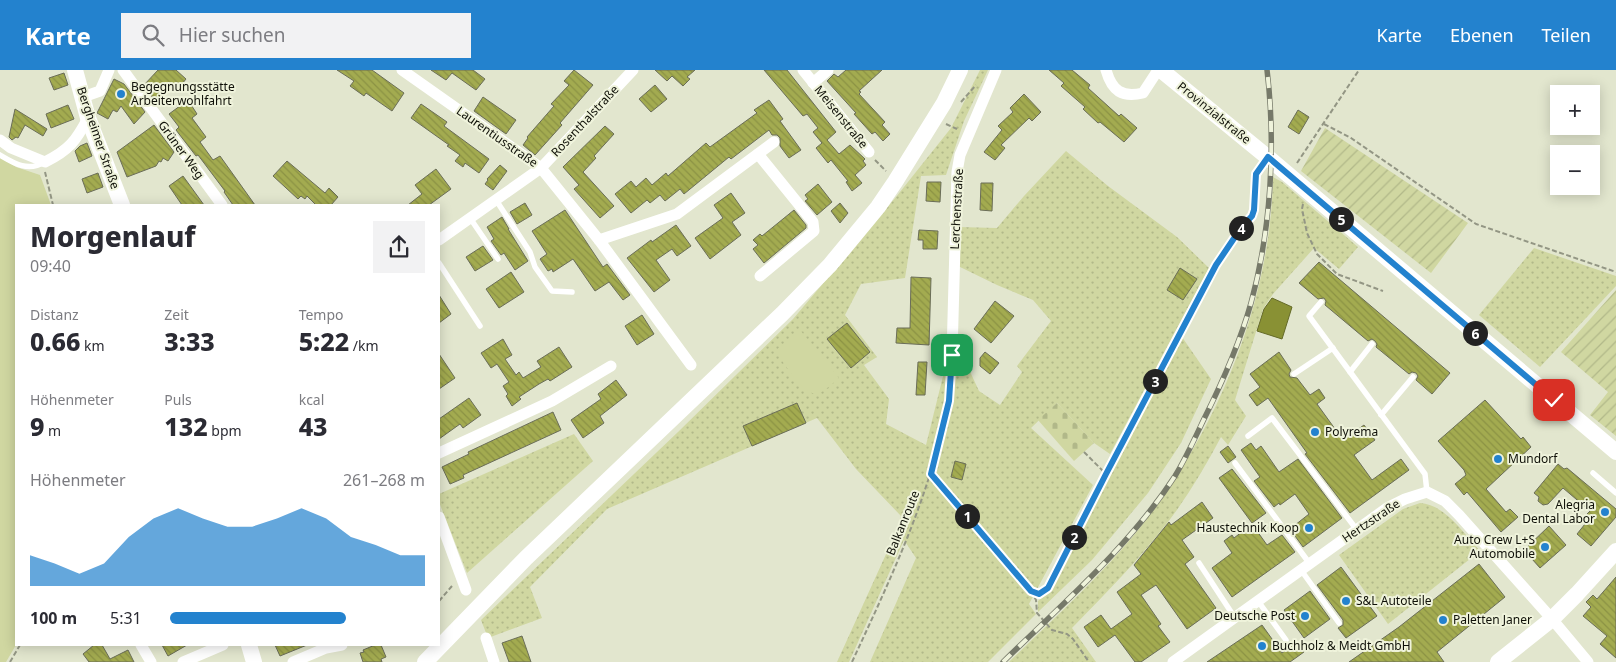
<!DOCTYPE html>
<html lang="de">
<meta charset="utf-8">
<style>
:root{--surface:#fff;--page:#f2f2f3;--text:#2b2b33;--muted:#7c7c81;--accent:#2382ce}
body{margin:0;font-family:"Noto Sans",sans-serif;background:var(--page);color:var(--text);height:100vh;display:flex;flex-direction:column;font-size:19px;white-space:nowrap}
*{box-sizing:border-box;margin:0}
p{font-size:16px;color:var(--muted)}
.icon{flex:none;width:28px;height:28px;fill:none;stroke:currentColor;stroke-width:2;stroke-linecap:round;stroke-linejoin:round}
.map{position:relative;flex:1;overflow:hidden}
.panel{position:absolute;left:15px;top:134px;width:425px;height:442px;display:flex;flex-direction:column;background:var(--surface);border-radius:0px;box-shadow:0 2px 12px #0003}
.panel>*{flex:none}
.fabs{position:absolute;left:1550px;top:15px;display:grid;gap:10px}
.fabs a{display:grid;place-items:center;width:50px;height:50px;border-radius:0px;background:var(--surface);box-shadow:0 2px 12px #0003;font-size:25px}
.pin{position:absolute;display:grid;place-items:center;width:42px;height:42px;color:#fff;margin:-21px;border-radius:10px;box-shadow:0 2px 8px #0006}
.km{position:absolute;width:25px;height:25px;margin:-12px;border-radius:50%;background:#222;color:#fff;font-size:14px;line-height:25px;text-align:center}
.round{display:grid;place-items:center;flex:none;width:52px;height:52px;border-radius:0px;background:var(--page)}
.headline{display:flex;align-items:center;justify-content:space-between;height:85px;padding:0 15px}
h1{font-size:28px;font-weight:800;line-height:38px}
.metrics{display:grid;grid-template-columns:repeat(3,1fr);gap:8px;height:85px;padding:5px 15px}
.metrics div{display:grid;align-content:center}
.metrics b{font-size:25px;font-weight:800}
.metrics small{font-size:14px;font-weight:400}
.metrics p{font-size:14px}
.chart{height:140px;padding:10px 15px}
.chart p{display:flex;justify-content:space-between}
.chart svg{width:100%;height:90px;margin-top:5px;fill:var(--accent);opacity:.7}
ul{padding:0 15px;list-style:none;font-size:16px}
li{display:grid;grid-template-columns:80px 60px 1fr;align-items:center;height:38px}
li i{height:12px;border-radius:6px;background:var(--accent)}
header{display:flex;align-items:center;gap:30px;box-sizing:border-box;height:70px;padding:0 25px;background:var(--accent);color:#fff}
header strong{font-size:24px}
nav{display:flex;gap:28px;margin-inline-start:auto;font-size:18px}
.search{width:350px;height:45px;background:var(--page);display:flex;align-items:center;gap:12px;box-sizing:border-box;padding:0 18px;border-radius:0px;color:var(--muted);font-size:19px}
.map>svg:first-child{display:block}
</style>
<header>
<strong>Karte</strong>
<div class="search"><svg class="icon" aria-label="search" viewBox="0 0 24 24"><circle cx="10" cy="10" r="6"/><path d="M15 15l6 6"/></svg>Hier suchen</div>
<nav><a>Karte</a><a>Ebenen</a><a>Teilen</a></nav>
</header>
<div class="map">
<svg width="1616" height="592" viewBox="0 0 1616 592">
<defs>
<pattern id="grass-dots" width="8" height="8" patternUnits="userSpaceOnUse" patternTransform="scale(1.25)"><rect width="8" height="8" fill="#d0d7a1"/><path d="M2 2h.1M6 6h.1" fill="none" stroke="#b1b889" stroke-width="1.8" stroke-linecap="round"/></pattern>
<pattern id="cemetery-stones" width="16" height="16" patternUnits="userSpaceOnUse" patternTransform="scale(1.25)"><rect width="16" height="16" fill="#d0d7a1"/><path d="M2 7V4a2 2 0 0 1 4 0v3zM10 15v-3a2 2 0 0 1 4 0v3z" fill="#b1b889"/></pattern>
<pattern id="garden-furrows" width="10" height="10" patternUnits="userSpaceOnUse" patternTransform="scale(1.25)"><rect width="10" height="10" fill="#d0d7a1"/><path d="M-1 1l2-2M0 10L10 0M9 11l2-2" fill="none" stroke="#b1b889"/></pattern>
<pattern id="building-back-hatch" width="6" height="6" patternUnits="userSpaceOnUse" patternTransform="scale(1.25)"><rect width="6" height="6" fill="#a3ab50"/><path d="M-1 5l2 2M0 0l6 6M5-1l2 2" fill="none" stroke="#8b9244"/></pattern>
</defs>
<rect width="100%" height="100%" fill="#e2e6ce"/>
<!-- grass -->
<g fill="url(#grass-dots)">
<polygon points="980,0 988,0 964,51 946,105 921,106 905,208 861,214 845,245 877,287 864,295 889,329 886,354 926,375 947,290 967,295 979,321 1000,335 1022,302 1017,296 1051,251 1033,230 997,215 958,196 958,157 997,158 1024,126 1066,81 1108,116 1177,167 1209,198 1110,384 1094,373 1057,333 1031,358 1093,415 1029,534 1036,544 988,592 870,592 916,488 904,470 849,592 837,592 897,460 901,446 856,399 817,348 607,439 530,517 542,548 488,568 481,550 678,362 793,249 896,127 951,58"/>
<path d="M 1273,107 L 1282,112 L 1358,177 L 1339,199 L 1314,178 L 1273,224 L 1263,239 L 1235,330 L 1246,346 L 1228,375 L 1221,367 C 1205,397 1188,426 1168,452 C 1139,490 1105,524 1072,558 L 1096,592 L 1009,592 C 1053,549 1100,507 1139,459 C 1216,362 1271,233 1273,107 Z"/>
<polygon points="1534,178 1616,206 1616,216 1540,297 1479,245"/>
<polygon points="1182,267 1211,309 1181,373 1148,423 1092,490 1038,542 1038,531 1050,521"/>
<polygon points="574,364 593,391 467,503 439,432 439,424"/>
<path d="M 1420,433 C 1446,435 1463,463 1480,481 L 1388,554 L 1339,485 L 1403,439 Z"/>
</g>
<!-- cemetery -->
<polygon fill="url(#cemetery-stones)" points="1057,333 1094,373 1074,391 1038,350"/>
<!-- park -->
<g fill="#d0d7a1">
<polygon points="0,87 16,97 40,105 51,135 16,135 16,575 6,592 0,592"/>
<path d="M 800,260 L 839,308 C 833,313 826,320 819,323 C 805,329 783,291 775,281 Z"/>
</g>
<!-- garden -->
<g fill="url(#garden-furrows)">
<polygon points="1325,58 1468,153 1431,203 1301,101"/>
<polygon points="1616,220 1616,366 1590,345 1608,322 1561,282"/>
</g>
<!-- water -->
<polygon fill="#899134" stroke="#646a27" points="1272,228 1292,237 1282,269 1257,261 1264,239"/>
<!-- building -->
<g fill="url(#building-back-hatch)" stroke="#6a6d58">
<polygon points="158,0 176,0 186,9 178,19 172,14 155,31 144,15"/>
<polygon points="337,0 372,0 404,23 392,41 366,23 364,26 350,16 354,11"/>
<polygon points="431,0 473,0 485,9 476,20 452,3 446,10"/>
<polygon points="574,0 593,15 560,53 562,55 535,85 523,75 528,68 527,67 554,36 551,34 569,15 564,11"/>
<polygon points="655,0 695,0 687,7 690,9 683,16 672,6 667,11"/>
<polygon points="764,0 787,0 836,62 827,70 839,84 850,75 865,89 863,91 866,95 855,105 862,113 852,121 846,112 848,111 831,90 828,93 816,78 822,73 813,62 818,58 807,44 803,46"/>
<polygon points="846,0 882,0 859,21 861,22 859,24 885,52 882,55 890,64 883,71 875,62 872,64 854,44 856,43 827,11 834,4 838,7"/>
<polygon points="1049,0 1072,0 1090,15 1088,18 1119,46 1121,44 1137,58 1124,72 1100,52 1098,53 1083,39 1085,37 1061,16 1064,13"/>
<polygon points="64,3 68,15 54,20 49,8"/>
<polygon points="114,9 124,14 145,42 134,54 121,36 117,42 113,40 108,49 97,43"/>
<polygon points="655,15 667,29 651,42 639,29"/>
<polygon points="1024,24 1041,42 1032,51 1029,48 1001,75 1005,78 995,90 984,82 1002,60 998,56 1013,42 1010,38"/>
<polygon points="483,27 516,50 506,64 474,41"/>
<polygon points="188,30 197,44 192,48 206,67 200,72 213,90 220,86 255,135 233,135 224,122 225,121 198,85 196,86 176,60 179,57 169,44"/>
<polygon points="769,30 783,49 780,51 801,80 789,88 780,76 780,68 777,65 772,65 769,60 731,89 729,87 684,124 680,119 665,131 660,125 650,133 647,130 631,143 615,124 631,111 636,117 646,108 652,115 666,103 668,106 706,73 710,77 757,43 754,40"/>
<polygon points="421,34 447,52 444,56 489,89 479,103 465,93 463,97 455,91 460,85 447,76 449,75 411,48"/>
<polygon points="68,35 74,49 51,58 46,44"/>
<polygon points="15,39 47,59 43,66 25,55 18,68 16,67 12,70 9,67"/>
<polygon points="1298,40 1309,47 1299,64 1288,57"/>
<polygon points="154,55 174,82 168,91 163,88 161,92 159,91 156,96 127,107 117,82"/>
<polygon points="605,56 614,64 594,86 596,88 583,102 614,136 600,148 574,119 579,115 563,97"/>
<polygon points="87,73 92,86 79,92 75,81 80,76"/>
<polygon points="287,91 325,123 329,118 338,127 331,135 316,135 307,126 305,129 301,126 298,129 273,106"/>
<polygon points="500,95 507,101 493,120 485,114 488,110 487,109"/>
<polygon points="436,99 451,119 429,135 408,135 422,124 415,115"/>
<polygon points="98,103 103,117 87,123 82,109"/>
<polygon points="183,106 191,117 204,135 182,135 169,116"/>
<polygon points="927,112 941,112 940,132 926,131"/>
<polygon points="981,113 993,113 992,141 980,140"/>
<polygon points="818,114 832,132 817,145 805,131 808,129 805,125"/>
<polygon points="731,123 745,143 732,152 741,165 710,189 695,168 723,148 714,135"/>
<polygon points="525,133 532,145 517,154 510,142"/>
<polygon points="840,133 848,143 840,153 831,141"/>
<polygon points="565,140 603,197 607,194 630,225 623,230 609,212 595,221 573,189 553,202 552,199 548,201 540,189 547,184 532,161"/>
<polygon points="794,140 806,155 806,158 764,193 753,179 758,175 753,170 760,164 762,166"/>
<polygon points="502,147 509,159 508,159 528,191 515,200 504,183 501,185 491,171 494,169 487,157"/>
<polygon points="676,155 691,176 677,186 672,179 656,190 670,210 654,222 627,188 651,170 652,172"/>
<polygon points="919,160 938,161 937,179 923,179 923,170 918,170"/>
<polygon points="483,176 493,190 475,201 466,187"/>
<polygon points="1319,192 1450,303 1432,324 1416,310 1418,306 1416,303 1412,302 1409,304 1376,277 1377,274 1375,271 1372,269 1368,271 1325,235 1326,231 1324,228 1318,229 1299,213"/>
<polygon points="1180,198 1197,209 1183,230 1167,220"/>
<polygon points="511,202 524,222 499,238 486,219"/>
<polygon points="911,207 931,208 929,275 896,273 897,258 910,258"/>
<polygon points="439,225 451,244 439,253"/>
<polygon points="995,231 1014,246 991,273 974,259"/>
<polygon points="642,245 654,264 637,275 625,256"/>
<polygon points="847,253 870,282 851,298 827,269"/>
<polygon points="503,269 512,285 505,289 516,305 519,302 523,308 541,297 537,291 559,277 572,297 550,311 548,309 539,314 519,327 521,329 512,336 506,326 508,324 503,316 509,312 497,294 491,298 481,283"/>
<polygon points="985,282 999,293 990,304 980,296 980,288"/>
<polygon points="1279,282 1291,300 1289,304 1290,307 1297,308 1310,325 1319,319 1325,328 1317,334 1343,370 1364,355 1375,370 1354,385 1372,410 1401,389 1409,400 1350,443 1305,384 1307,383 1268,328 1257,336 1249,325 1260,317 1250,304"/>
<polygon points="439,284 455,308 439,319"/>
<polygon points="918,292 927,292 925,325 916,325"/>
<polygon points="616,310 627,325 600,346 604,353 583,368 571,350 601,329 598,324"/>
<polygon points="469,328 481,345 463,358 460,354 439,369 439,349"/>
<polygon points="1485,330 1521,369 1523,367 1531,377 1486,419 1506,442 1510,439 1518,447 1501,462 1467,422 1464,425 1455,414 1466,405 1464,400 1438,371"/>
<polygon points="797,333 806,353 752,376 743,356"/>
<polygon points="553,342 561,360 463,405 464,408 450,414 442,397 469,384 468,382"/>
<polygon points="1251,373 1256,380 1261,376 1279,402 1298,389 1342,448 1303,477 1290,459 1309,444 1295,424 1280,435 1279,433 1274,437 1254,411 1260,407 1241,380"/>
<polygon points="1228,376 1236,387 1228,393 1220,382"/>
<polygon points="955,391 966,394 962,410 951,407"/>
<polygon points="1558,394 1564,399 1567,398 1616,439 1616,447 1591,476 1577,464 1589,449 1585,446 1590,441 1563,418 1548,434 1543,435 1538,431 1539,427 1534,423"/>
<polygon points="1232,399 1266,443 1252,453 1219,408"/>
<polygon points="1202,432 1213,448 1182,470 1194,487 1185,494 1216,538 1187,559 1156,515 1141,525 1161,554 1158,556 1170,572 1141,592 1135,592 1115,565 1098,577 1084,557 1101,545 1111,559 1132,544 1117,522 1141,504 1134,495 1169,452 1171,455"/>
<polygon points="1252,454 1267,475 1282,465 1295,482 1232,527 1212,498 1232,483 1224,471 1232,465 1234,468"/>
<polygon points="1549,456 1566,475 1540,498 1524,480"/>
<polygon points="1479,494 1505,527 1437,582 1444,592 1349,592 1399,557"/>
<polygon points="1341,497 1377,546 1346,568 1338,558 1343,555 1343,550 1317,515"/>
<polygon points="1616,507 1616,588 1600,574 1607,566 1583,546 1591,537 1586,532 1593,525 1597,529"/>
<polygon points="1310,521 1330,549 1304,568 1284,540"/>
<polygon points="1262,555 1282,583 1297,572 1304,582 1290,592 1207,592"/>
<polygon points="522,566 531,592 509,592 502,573"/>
<polygon points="94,575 102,575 110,589 128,580 134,592 89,592 83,584"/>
<polygon points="162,575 187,575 168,586"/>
<polygon points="275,575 307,575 280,586"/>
<polygon points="375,575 381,575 386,587 381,589 382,592 363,592 360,583 364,582 363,580"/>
</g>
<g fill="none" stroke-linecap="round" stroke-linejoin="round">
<!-- path -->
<g stroke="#939684" stroke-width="2" stroke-dasharray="5 2.5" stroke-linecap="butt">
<polyline points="961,32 976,15"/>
<polyline points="946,54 957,59"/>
<polyline points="1324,54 1351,68 1476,154 1616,202"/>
<polyline points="875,90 886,101"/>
<polyline points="1297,93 1359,0"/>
<polyline points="45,102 53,135"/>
<polyline points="1303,134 1302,139 1307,163 1317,184 1337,204 1383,221"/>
<polyline points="1084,382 1106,404"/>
<polyline points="931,404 1031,521 1039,524 1048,518 1106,404 1217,195 1241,158 1252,147 1254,139 1256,104 1259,97"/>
<polyline points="1031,521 1036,530 1037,543 1052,560 1067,564 1073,569 1089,592"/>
<polyline points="439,531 452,516"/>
<polyline points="10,592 20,575"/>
<path d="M 852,592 C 891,508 931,424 948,333 C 951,321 950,307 951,295"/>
</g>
<!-- lane -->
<g stroke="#fff" stroke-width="5.5">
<path d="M 0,85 C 15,94 28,102 45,92"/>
<polyline points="496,130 530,182 535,197 552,221 572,222"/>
<polyline points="470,148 498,189"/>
<polyline points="439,193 480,256"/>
<polyline points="1321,232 1309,246 1425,404 1427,422"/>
<polyline points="1350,302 1372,274"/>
<polyline points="1294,304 1333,278"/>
<polyline points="1381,345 1413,307"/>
<polyline points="1248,366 1272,348 1357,460"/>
<polyline points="1235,393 1310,494"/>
<polyline points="1593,403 1616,423"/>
<polyline points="1199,493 1235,548"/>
<polyline points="1301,500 1339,553"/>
<polyline points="1258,531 1286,570"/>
</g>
<!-- street -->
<g stroke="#fff" stroke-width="11">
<polyline points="123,0 222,135"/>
<polyline points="402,0 541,98 599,170 691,295"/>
<polyline points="803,0 869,82"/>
<path d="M 1106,0 C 1112,21 1122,28 1143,23 L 1158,0"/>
<polyline points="813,13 828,0"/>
<polyline points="83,27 100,21 109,0"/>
<path d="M 0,70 L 11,78 L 45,92 C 69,80 76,71 88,48"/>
<polyline points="758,84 813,152 814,161 760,206"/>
<polyline points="439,170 541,98 633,0"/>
<polyline points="599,170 677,144 774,72"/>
<polyline points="952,285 957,102 960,85 996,0"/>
<polyline points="439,383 552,331 611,296"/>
<polyline points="439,447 466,520"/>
<polyline points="486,568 494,592"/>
<polyline points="141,575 151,592"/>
<polyline points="183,592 223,575"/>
<polyline points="293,592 326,578 342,575"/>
<polyline points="1173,592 1387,438 1405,429 1427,422 1445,431 1459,445 1552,549 1588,592"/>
</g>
<!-- secondary -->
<g stroke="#fff" stroke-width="16">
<polyline points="75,0 88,48 122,135"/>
<polyline points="1161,0 1271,90 1616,382"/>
<polyline points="249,575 254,592"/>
<polyline points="425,592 526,488 782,244 830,195 878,137 895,112 944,33 960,0"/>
<polyline points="1498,592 1552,549 1577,524 1616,481"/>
</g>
<!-- rail casing -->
<g stroke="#767969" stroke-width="5.5">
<path id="rail" d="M 1003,592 C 1063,533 1129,477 1175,406 C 1186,388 1195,368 1204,349 C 1222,313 1240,272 1251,233 C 1271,160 1276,75 1267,0"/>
</g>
<!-- rail -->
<use href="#rail" stroke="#eff3db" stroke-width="4" stroke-dasharray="11" stroke-linecap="butt"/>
</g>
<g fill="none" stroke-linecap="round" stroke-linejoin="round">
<!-- route casing -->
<g stroke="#fff" stroke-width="10">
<polyline id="route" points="952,285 949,331 931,404 1031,521 1039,524 1048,518 1106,404 1216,195 1241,158 1252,146 1254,140 1256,104 1268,87 1554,330"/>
</g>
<!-- route -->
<use href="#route" stroke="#2382ce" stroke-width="6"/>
</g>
<!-- markers -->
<g fill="#2382ce" stroke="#eff3db" stroke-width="2">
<circle cx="121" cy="24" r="5"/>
<circle cx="1315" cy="362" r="5"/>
<circle cx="1498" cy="389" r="5"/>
<circle cx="1605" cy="442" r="5"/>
<circle cx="1309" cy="458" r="5"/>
<circle cx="1545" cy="477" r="5"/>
<circle cx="1346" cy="531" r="5"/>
<circle cx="1305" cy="546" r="5"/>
<circle cx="1443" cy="550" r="5"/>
<circle cx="1262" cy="576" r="5"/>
</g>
<g text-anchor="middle" stroke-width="4" stroke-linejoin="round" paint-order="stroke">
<!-- poi labels -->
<g font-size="12" fill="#0f1008" stroke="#eff3db" text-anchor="start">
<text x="131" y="21">Begegnungsstätte<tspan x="131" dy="14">Arbeiterwohlfahrt</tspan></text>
<text x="1325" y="366">Polyrema</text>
<text x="1508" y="393">Mundorf</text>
<text x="1595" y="439" text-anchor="end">Alegria<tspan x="1595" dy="14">Dental Labor</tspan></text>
<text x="1299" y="462" text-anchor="end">Haustechnik Koop</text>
<text x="1535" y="474" text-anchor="end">Auto Crew L+S<tspan x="1535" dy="14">Automobile</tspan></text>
<text x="1356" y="535">S&amp;L Autoteile</text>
<text x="1295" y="550" text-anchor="end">Deutsche Post</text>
<text x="1453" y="554">Paletten Janer</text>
<text x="1272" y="580">Buchholz &amp; Meidt GmbH</text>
</g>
<!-- street labels -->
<g font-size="12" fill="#0f1008" stroke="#eff3db">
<text transform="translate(1214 43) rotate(39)" y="4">Provinzialstraße</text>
<text transform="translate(841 47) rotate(51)" y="4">Meisenstraße</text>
<text transform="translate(585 51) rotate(-47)" y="4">Rosenthalstraße</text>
<text transform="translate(497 67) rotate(35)" y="4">Laurentiusstraße</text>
<text transform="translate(98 68) rotate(71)" y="4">Bergheimer Straße</text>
<text transform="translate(181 80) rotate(54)" y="4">Grüner Weg</text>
<text transform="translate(957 139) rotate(-87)" y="4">Lerchenstraße</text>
<text transform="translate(1371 451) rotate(-34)" y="4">Hertzstraße</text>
<text transform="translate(903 453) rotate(-68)" y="4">Balkanroute</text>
</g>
</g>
</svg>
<div class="fabs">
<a>+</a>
<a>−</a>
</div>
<div class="pin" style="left:952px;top:285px;background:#1e9e55"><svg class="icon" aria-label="arrive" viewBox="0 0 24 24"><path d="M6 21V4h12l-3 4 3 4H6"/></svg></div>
<div class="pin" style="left:1554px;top:330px;background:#d93025"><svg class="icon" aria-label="check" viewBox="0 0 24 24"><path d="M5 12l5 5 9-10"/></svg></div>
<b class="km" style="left:967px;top:446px">1</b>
<b class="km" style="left:1074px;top:467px">2</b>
<b class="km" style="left:1155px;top:311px">3</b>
<b class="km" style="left:1241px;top:158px">4</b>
<b class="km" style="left:1341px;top:149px">5</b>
<b class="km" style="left:1475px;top:263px">6</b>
<section class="panel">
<div class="headline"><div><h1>Morgenlauf</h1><p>09:40</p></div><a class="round"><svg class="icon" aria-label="share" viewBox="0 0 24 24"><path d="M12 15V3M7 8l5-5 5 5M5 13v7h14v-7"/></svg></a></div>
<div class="metrics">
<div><p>Distanz</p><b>0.66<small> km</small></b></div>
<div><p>Zeit</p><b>3:33</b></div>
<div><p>Tempo</p><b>5:22<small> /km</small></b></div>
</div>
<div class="metrics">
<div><p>Höhenmeter</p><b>9<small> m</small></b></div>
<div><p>Puls</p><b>132<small> bpm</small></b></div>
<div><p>kcal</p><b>43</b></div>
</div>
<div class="chart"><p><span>Höhenmeter</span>261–268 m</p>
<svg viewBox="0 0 160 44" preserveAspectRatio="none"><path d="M0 44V29L10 33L20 38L30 33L40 20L50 11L60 6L70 11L80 15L90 15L100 11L110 6L120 11L130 20L140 24L150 29L160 29V44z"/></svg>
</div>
<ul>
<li><b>100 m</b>5:31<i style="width:69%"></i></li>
</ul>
</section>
</div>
